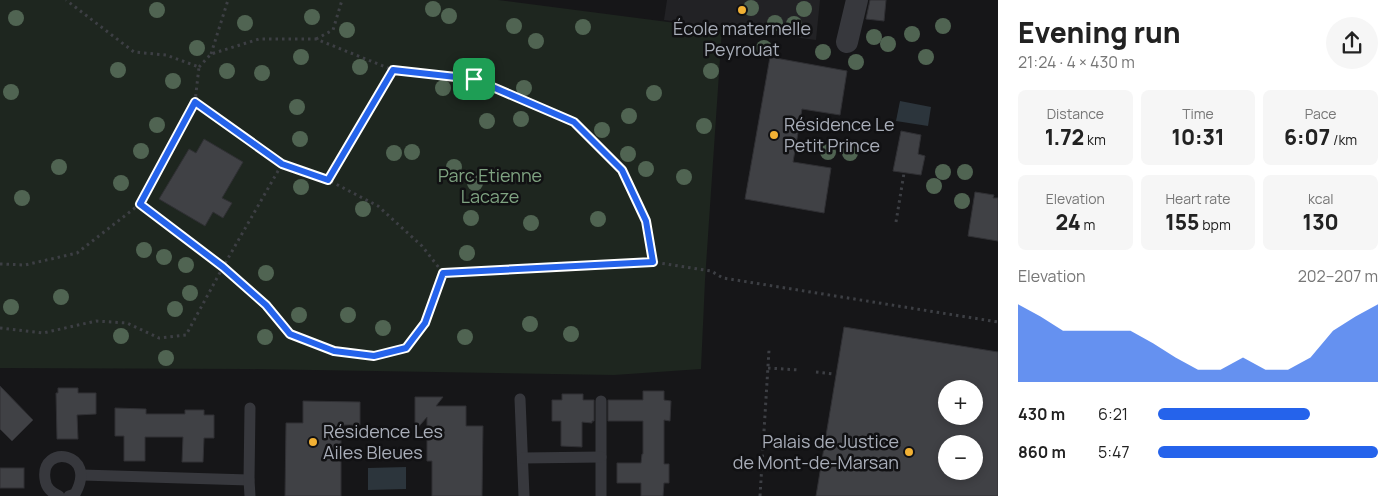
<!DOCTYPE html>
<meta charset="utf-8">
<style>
:root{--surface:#fff;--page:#f6f6f6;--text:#222;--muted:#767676;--accent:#2563eb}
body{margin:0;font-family:Manrope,sans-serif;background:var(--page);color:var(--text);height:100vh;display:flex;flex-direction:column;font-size:19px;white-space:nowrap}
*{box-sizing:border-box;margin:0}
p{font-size:16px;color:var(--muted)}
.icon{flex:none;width:28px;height:28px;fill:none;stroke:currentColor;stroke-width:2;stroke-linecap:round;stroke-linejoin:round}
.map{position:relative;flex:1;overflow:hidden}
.panel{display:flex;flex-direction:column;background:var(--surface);width:400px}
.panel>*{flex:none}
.fabs{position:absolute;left:938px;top:380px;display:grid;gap:10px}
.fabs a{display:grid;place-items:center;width:45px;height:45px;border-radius:50%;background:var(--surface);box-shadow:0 2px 8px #0003;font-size:25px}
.pin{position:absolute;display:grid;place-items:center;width:42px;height:42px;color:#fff;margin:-21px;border-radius:10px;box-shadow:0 2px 8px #0006}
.round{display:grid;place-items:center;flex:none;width:52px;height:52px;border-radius:26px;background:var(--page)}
.headline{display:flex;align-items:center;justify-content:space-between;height:85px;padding:0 20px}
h1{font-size:28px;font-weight:800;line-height:38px}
.stats{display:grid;grid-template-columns:repeat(3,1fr);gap:8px;height:85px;padding:5px 20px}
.stats div{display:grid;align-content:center;border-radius:8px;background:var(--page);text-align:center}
.stats b{font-size:21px;font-weight:800}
.stats small{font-size:14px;font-weight:400}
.stats p{font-size:14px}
.chart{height:140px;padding:10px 20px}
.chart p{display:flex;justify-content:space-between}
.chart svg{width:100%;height:90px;margin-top:5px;fill:var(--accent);opacity:.7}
ul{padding:0 20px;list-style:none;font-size:16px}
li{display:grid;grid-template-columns:80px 60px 1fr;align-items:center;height:38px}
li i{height:12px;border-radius:6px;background:var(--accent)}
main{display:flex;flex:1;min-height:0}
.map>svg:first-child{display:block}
</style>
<main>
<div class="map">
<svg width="998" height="496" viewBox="0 0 998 496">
<rect width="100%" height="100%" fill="#161618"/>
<!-- built -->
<polygon fill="#222225" points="667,0 820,0 816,40 664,20"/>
<!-- green -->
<polygon fill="#1e261f" points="0,0 498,0 722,29 705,280 701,369 614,375 248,369 0,368"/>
<!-- water -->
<g fill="#2c353c">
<polygon points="900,101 931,107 928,126 896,121"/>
<polygon points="406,467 406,489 368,490 368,468"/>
</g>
<!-- building -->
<g fill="#404145" stroke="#303034" fill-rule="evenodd">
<polygon points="870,0 886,0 884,21 866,19"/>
<polygon points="770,57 847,71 840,115 802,109 793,162 831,168 824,213 745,199"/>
<polygon points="901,131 921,135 918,154 925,156 921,175 893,171"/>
<polygon points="204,139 243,162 222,198 232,203 223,218 213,212 205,226 159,199 189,149 196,153"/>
<polygon points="975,192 994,195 993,198 998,198 998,241 968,236"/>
<path d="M 844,327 L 998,352 L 998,496 L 816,496 ZM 946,389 L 974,389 L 974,416 L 946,416 ZM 946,444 L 974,444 L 974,471 L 946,471 Z"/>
<polygon points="0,386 33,420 12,441 0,429"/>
<polygon points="58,388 78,388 78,393 96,393 96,414 77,415 78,439 57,439 56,393 58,393"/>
<polygon points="643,391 664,391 664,400 671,401 670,421 664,420 664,464 669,464 669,483 664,483 663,496 641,496 641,483 617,483 617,463 641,463 642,454 643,454 643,421 608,421 608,400 643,400"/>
<polygon points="562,394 583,394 583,400 594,400 594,421 592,421 592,423 582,422 582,447 561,446 561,421 552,421 552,400 562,400"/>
<polygon points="415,397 443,397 436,406 466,406 466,426 483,426 482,496 432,496 432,461 427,461 427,417 415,431"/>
<polygon points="303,401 360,402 360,425 341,425 341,496 285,496 286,423 303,423"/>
<polygon points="115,408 146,409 146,414 185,414 185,410 204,410 204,415 214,415 214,438 204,438 203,462 182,462 183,437 145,437 145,461 124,461 124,436 115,436"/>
<rect x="0" y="468" width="24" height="20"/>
</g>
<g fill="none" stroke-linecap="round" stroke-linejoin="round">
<!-- path -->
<g stroke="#3d3f44" stroke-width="3" stroke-dasharray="2.5 4" stroke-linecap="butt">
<polyline points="316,39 333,30 342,0"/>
<polyline points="211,54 228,0"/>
<polyline points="199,67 211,54 259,39 316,39 393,70 474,79 574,122 622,170 646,221 653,262"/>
<polyline points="282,164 328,180 378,206 422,246 443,273"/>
<polyline points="328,180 393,70"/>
<polyline points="140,204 223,267 266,305 290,334 334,351 374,356 406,348 425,323 443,273 653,262 711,271 723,278 998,322"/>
<polyline points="896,222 904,173"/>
<polyline points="0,264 25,265 77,253 140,204 195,102 199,67 166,55 134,52 66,0"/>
<polyline points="0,328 43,333 96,321 127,323 159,338 186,335 223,267 282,164 195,102"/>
<polyline points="768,368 799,370"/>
<polyline points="816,372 833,374"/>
<polyline points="760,496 769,350"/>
</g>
<!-- lane -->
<g stroke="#37383d" stroke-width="11">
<polyline points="520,399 524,496"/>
<polyline points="601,401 601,496"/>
<polyline points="523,458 601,457"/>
<polyline points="82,475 249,480"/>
<path d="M 59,496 C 51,492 46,488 45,479 C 40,443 99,452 75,494 L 69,496"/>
<polyline points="250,496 249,480 250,408"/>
</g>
<!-- street -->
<polyline stroke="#37383d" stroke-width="22" points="847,42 857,0"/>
</g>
<!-- trees -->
<g fill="#506452">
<circle cx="751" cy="8" r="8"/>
<circle cx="433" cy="9" r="8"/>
<circle cx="804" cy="9" r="8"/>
<circle cx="157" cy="10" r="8"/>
<circle cx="449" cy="16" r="8"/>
<circle cx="312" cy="17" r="8"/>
<circle cx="16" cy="18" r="8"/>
<circle cx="245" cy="23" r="8"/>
<circle cx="775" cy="23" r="8"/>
<circle cx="794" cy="24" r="8"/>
<circle cx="514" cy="26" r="8"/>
<circle cx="943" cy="26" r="8"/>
<circle cx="583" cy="27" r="8"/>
<circle cx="347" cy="30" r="8"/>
<circle cx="912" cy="34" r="8"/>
<circle cx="874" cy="37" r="8"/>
<circle cx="536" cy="41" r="8"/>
<circle cx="888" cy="44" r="8"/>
<circle cx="197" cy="48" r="8"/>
<circle cx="764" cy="48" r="8"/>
<circle cx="823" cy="52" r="8"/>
<circle cx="301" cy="57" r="8"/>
<circle cx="926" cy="57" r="8"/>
<circle cx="856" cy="62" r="8"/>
<circle cx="360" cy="67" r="8"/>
<circle cx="118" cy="70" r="8"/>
<circle cx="227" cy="71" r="8"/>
<circle cx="711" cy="71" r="8"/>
<circle cx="262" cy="73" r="8"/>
<circle cx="173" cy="81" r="8"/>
<circle cx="443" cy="88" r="8"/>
<circle cx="524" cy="88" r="8"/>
<circle cx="11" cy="92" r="8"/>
<circle cx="654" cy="93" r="8"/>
<circle cx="297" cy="107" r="8"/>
<circle cx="629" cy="116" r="8"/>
<circle cx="521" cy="119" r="8"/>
<circle cx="487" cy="121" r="8"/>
<circle cx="157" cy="125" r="8"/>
<circle cx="704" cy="126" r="8"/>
<circle cx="602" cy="130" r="8"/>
<circle cx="300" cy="139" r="8"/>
<circle cx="141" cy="151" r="8"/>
<circle cx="412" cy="152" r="8"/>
<circle cx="828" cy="152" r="8"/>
<circle cx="394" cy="153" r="8"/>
<circle cx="850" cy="153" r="8"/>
<circle cx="628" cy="154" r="8"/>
<circle cx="59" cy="167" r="8"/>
<circle cx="454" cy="167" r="8"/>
<circle cx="646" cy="169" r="8"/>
<circle cx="943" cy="172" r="8"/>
<circle cx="965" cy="172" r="8"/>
<circle cx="684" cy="177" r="8"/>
<circle cx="121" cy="183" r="8"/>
<circle cx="475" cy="183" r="8"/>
<circle cx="934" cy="186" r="8"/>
<circle cx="301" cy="187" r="8"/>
<circle cx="22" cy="198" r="8"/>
<circle cx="962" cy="201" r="8"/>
<circle cx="363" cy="209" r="8"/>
<circle cx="471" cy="218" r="8"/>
<circle cx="598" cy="219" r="8"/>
<circle cx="531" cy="223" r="8"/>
<circle cx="144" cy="250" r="8"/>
<circle cx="467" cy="253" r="8"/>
<circle cx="164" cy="257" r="8"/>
<circle cx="186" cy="265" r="8"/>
<circle cx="266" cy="273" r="8"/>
<circle cx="190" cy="293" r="8"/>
<circle cx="61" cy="297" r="8"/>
<circle cx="11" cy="307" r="8"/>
<circle cx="175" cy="309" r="8"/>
<circle cx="299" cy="315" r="8"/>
<circle cx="348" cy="315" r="8"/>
<circle cx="530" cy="324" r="8"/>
<circle cx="383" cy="328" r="8"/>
<circle cx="571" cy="334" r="8"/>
<circle cx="121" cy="336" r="8"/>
<circle cx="265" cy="337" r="8"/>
<circle cx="465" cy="337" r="8"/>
<circle cx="166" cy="358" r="8"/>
</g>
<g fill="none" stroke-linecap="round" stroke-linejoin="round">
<!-- route casing -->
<g stroke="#fff" stroke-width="10">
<polygon id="route" points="393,70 474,79 574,122 622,170 646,221 653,262 443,273 425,323 406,348 374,356 334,351 290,334 266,305 223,267 140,204 195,102 282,164 328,180"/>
</g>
<!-- route -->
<use href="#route" stroke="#2563eb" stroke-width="6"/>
</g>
<!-- markers -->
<g fill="#f2b134" stroke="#111113" stroke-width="2">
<circle cx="742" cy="10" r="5"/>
<circle cx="774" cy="135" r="5"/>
<circle cx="313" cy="442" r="5"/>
<circle cx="909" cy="452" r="5"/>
</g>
<g text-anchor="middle" stroke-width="5" stroke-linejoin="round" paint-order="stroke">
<!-- poi labels -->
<g font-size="18" fill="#a8adb8" stroke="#111113" text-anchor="start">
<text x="742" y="35" text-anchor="middle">École maternelle<tspan x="742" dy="21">Peyrouat</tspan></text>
<text x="784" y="131">Résidence Le<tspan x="784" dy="21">Petit Prince</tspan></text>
<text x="323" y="438">Résidence Les<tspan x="323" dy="21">Ailes Bleues</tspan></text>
<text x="899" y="448" text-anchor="end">Palais de Justice<tspan x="899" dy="21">de Mont-de-Marsan</tspan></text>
</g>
<!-- park labels -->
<g font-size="18" fill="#7fa381" stroke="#111113">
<text x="490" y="182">Parc Etienne<tspan x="490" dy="21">Lacaze</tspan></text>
</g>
</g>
</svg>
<div class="fabs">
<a>+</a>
<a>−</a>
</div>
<div class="pin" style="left:474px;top:79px;background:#1e9e55"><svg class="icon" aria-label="arrive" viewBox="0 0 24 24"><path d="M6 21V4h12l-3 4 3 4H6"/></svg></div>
</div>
<section class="panel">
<div class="headline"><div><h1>Evening run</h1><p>21:24 · 4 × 430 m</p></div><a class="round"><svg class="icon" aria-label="share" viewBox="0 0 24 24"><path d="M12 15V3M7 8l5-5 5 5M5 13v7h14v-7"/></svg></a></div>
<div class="stats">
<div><p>Distance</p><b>1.72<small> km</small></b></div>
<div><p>Time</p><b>10:31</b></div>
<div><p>Pace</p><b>6:07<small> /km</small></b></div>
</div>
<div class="stats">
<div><p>Elevation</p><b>24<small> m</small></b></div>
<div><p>Heart rate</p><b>155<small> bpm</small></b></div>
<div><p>kcal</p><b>130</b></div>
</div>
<div class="chart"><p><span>Elevation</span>202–207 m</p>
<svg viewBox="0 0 160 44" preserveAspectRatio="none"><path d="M0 44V6L10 12L20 19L30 19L40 19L50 19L60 25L70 32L80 38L90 38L100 32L110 38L120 38L130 32L140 19L150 12L160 6V44z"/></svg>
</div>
<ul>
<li><b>430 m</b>6:21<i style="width:69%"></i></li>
<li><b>860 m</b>5:47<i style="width:100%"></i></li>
</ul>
</section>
</main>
